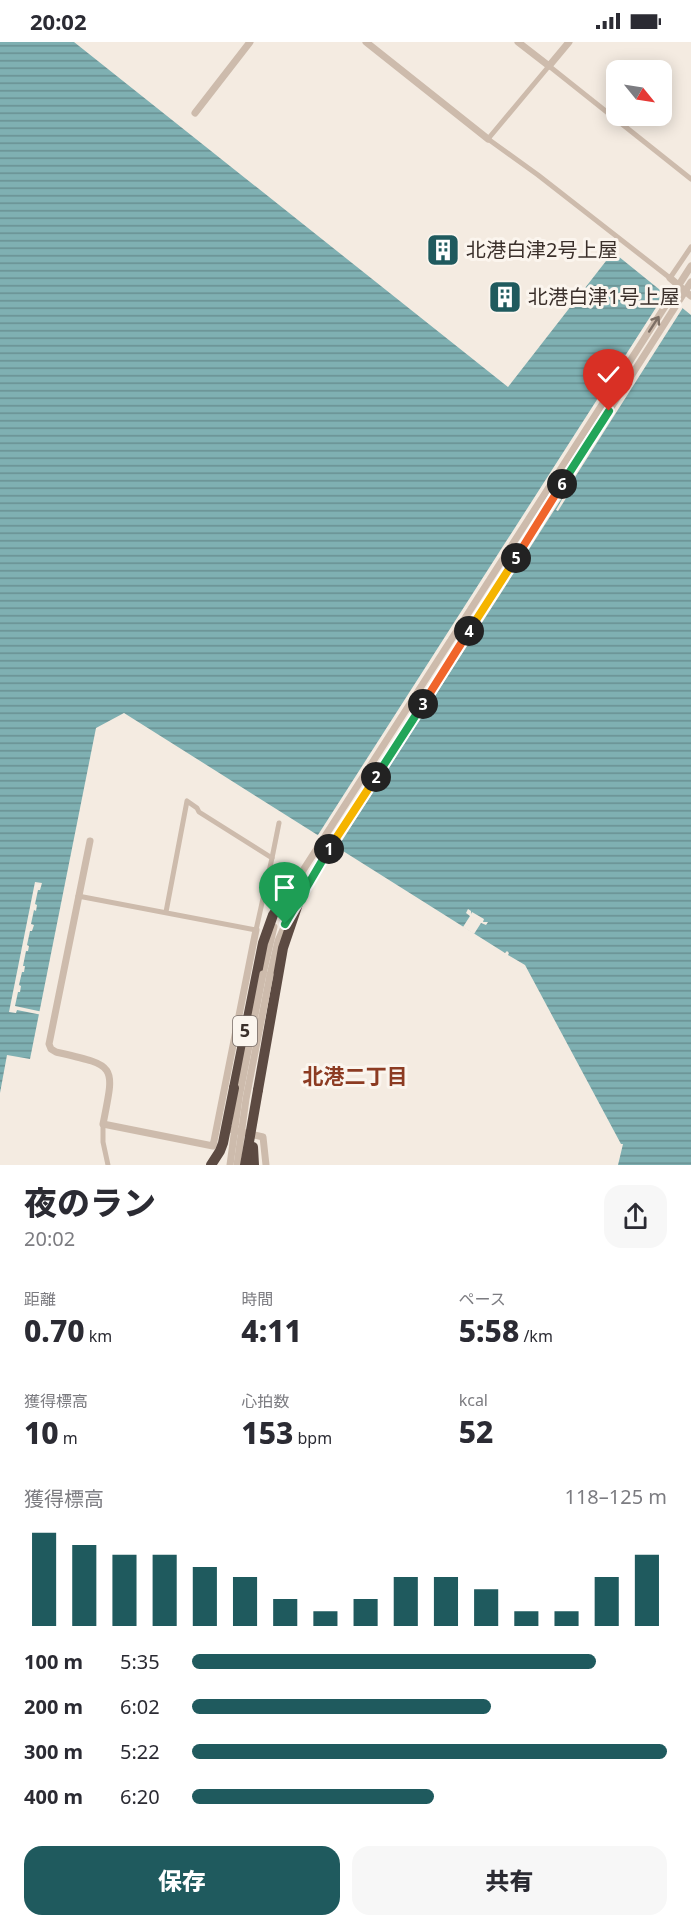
<!DOCTYPE html>
<html lang="ja">
<meta charset="utf-8">
<style>
:root{--surface:#fff;--page:#f7f7f7;--text:#2b2b33;--muted:#7c7c81;--accent:#1f5a5e}
body{margin:0;font-family:"Noto Sans","Noto Sans JP",sans-serif;background:var(--page);color:var(--text);height:100vh;display:flex;flex-direction:column;font-size:22px;white-space:nowrap}
*{box-sizing:border-box;margin:0}
p{font-size:20px;color:var(--muted)}
.icon{flex:none;width:33px;height:33px;fill:none;stroke:currentColor;stroke-width:2;stroke-linecap:round;stroke-linejoin:round}
.map{position:relative;height:1123px;overflow:hidden}
.panel{display:flex;flex-direction:column;background:var(--surface);flex:1}
.panel>*{flex:none}
.needle{width:39px;rotate:120deg}
.fabs{position:absolute;left:606px;top:18px;display:grid;gap:12px}
.fabs a{display:grid;place-items:center;width:66px;height:66px;border-radius:12px;background:var(--surface);box-shadow:0 3px 15px #0003;font-size:30px}
.pin{position:absolute;display:grid;place-items:center;width:51px;height:51px;color:#fff;margin:-62px -26px;border-radius:50% 50% 50% 0;rotate:-45deg;box-shadow:0 0 6px #0007}
.pin .icon{rotate:45deg}
.km{position:absolute;width:30px;height:30px;margin:-15px;border-radius:50%;background:#222;color:#fff;font-size:16px;line-height:30px;text-align:center}
.round{display:grid;place-items:center;flex:none;width:63px;height:63px;border-radius:18px;background:var(--page)}
.summary{display:flex;align-items:center;justify-content:space-between;height:102px;padding:0 24px}
h1{font-size:33px;font-weight:800;line-height:45px}
.figures{display:grid;grid-template-columns:repeat(3,1fr);gap:9px;height:102px;padding:6px 24px}
.figures div{display:grid;align-content:center}
.figures b{font-size:30px;font-weight:800}
.figures small{font-size:16px;font-weight:400}
.figures p{font-size:16px}
.chart{height:168px;padding:12px 24px}
.chart p{display:flex;justify-content:space-between}
.chart svg{width:100%;height:108px;margin-top:6px;stroke:var(--accent);stroke-width:6}
.button{display:flex;gap:12px;margin-top:auto;padding:12px 24px}
.button a{flex:1;height:69px;border-radius:18px;background:var(--accent);color:#fff;font-size:24px;font-weight:800;line-height:69px;text-align:center}
.button a+a{background:var(--page);color:var(--text)}
ul{padding:0 24px;list-style:none;font-size:20px}
li{display:grid;grid-template-columns:96px 72px 1fr;align-items:center;height:45px}
li i{height:15px;border-radius:8px;background:var(--accent)}
.status{display:flex;justify-content:space-between;align-items:center;height:42px;padding:0 30px;background:var(--surface);direction:ltr}
.status svg{height:16px;fill:currentColor}
.map>svg:first-child{display:block}
</style>
<div class="status"><b>20:02</b><svg viewBox="0 0 49 12"><path d="M0 12V9h3v3zM5 12V6h3v6zM10 12V3h3v9zM15 12V0h3v12zM26 1h20v11H26zM47 4h2v5h-2z"/></svg></div>
<div class="map">
<svg width="691" height="1123" viewBox="0 0 691 1123">
<defs>
<pattern id="water-rules" width="6" height="5" patternUnits="userSpaceOnUse" patternTransform="scale(1.5)"><rect width="6" height="5" fill="#7fb0b2"/><path d="M0 2.5h6" fill="none" stroke="#699091"/></pattern>
</defs>
<rect width="100%" height="100%" fill="#f4ebe1"/>
<!-- water -->
<polygon fill="url(#water-rules)" points="0,0 74,0 508,345 613,210 691,273 691,1123 618,1123 623,1102 621,1102 525,923 508,913 509,911 507,909 505,911 124,671 96,686 30,1017 7,1013 0,1051"/>
<!-- pier -->
<g fill="#f4ebe1">
<polygon points="666,250 684,264 570,443 573,445 558,469 556,468 569,445 336,808 316,796"/>
<polygon points="35,840 42,841 40,848 38,848 35,862 37,863 36,869 34,868 31,882 34,883 32,889 30,889 27,903 29,904 28,909 26,909 23,924 25,924 24,930 22,930 19,943 21,944 20,950 18,950 15,964 43,970 42,973 17,968 16,971 9,970"/>
<polygon points="468,867 471,869 471,872 472,870 484,877 483,880 488,880 486,883 481,881 474,892 463,885 470,874 466,871"/>
</g>
<g fill="none" stroke-linecap="round" stroke-linejoin="round">
<!-- minor -->
<g stroke="#cdbbac" stroke-width="5">
<polyline points="691,137 549,24 488,97 538,133 670,236 691,205"/>
<polyline points="272,816 279,781"/>
<polyline points="78,854 256,888 272,816 199,770 197,766 187,759 166,870"/>
<polyline points="103,1082 103,1100 108,1123"/>
</g>
<!-- tertiary -->
<g stroke="#cdbbac" stroke-width="7">
<polyline points="366,0 488,97"/>
<polyline points="518,0 549,24 569,0"/>
<polyline points="195,71 250,0"/>
<polyline points="670,236 691,254"/>
<path d="M 90,799 L 49,1002 L 51,1007 L 56,1010 C 117,1024 115,1022 103,1082 L 213,1104 L 256,888"/>
<polyline points="263,932 274,885"/>
<polyline points="270,933 278,899 292,867"/>
<polyline points="229,1087 263,1095 266,1123"/>
</g>
<!-- motorway -->
<g stroke="#5c4a42" stroke-width="10">
<polyline points="234,1046 263,901 273,873 293,844"/>
<polyline points="258,1048 283,906 302,850"/>
</g>
<!-- tertiary-bridge -->
<g stroke="#cdbbac" stroke-width="7">
<polyline points="293,844 691,224"/>
<polyline points="302,850 691,240"/>
<polyline points="230,1123 239,1056 263,932"/>
<polyline points="237,1123 246,1057 270,933"/>
</g>
<!-- motorway-bridge -->
<g stroke="#5c4a42" stroke-width="10">
<polyline points="253,1105 254,1123"/>
<polyline points="211,1123 220,1109 223,1101 234,1046"/>
<polyline points="245,1123 258,1048"/>
</g>
</g>
<!-- one-way arrows -->
<defs><path id="oneway-shaft" d="M-6 0H5M1.5-3L5.5 0L1.5 3" fill="none" stroke-width="1.6" stroke-linecap="round" stroke-linejoin="round" transform="scale(1.5)"/></defs>
<use stroke="#7d6f65" href="#oneway-shaft" transform="translate(654 282) rotate(-57)"/>
<g fill="none" stroke-linecap="round" stroke-linejoin="round">
<!-- split-1 casing -->
<g stroke="#fff" stroke-width="12">
<polyline id="split-1" points="285,882 329,807"/>
</g>
<!-- split-2 casing -->
<g stroke="#fff" stroke-width="12">
<polyline id="split-2" points="329,807 376,735"/>
</g>
<!-- split-3 casing -->
<g stroke="#fff" stroke-width="12">
<polyline id="split-3" points="376,735 423,662"/>
</g>
<!-- split-4 casing -->
<g stroke="#fff" stroke-width="12">
<polyline id="split-4" points="423,662 469,589"/>
</g>
<!-- split-5 casing -->
<g stroke="#fff" stroke-width="12">
<polyline id="split-5" points="469,589 516,516"/>
</g>
<!-- split-6 casing -->
<g stroke="#fff" stroke-width="12">
<polyline id="split-6" points="516,516 562,442"/>
</g>
<!-- split-7 casing -->
<g stroke="#fff" stroke-width="12">
<polyline id="split-7" points="562,442 609,369"/>
</g>
<!-- split-1 -->
<use href="#split-1" stroke="#22a559" stroke-width="8"/>
<!-- split-2 -->
<use href="#split-2" stroke="#f5b400" stroke-width="8"/>
<!-- split-3 -->
<use href="#split-3" stroke="#22a559" stroke-width="8"/>
<!-- split-4 -->
<use href="#split-4" stroke="#f0652b" stroke-width="8"/>
<!-- split-5 -->
<use href="#split-5" stroke="#f5b400" stroke-width="8"/>
<!-- split-6 -->
<use href="#split-6" stroke="#f0652b" stroke-width="8"/>
<!-- split-7 -->
<use href="#split-7" stroke="#22a559" stroke-width="8"/>
</g>
<!-- icons -->
<defs>
<g id="building-square" transform="scale(1.725)"><rect x="-9" y="-9" width="18" height="18" rx="4" fill="#1f5a5e" stroke="#fbf5ee"/><path d="M-4-6H4V6H1V3H-1V6H-4ZM-2.5-4.3h1.7v1.8h-1.7ZM.8-4.3h1.7v1.8H.8ZM-2.5-1h1.7V.8h-1.7ZM.8-1h1.7V.8H.8Z" fill="#fff"/></g>
</defs>
<g fill-rule="evenodd">
<use href="#building-square" x="443" y="208"/>
<use href="#building-square" x="505" y="255"/>
</g>
<g text-anchor="middle" stroke-width="6" stroke-linejoin="round" paint-order="stroke">
<!-- shield labels -->
<rect fill="#fbf5ee" stroke="#756b66" stroke-width="1.5" x="233" y="974" width="24" height="30" rx="4.5"/>
<g font-size="18" font-weight="bold" fill="#3b302b">
<text x="245" y="995">5</text>
</g>
<!-- poi labels -->
<g font-size="20" fill="#3b302b" stroke="#fbf5ee" text-anchor="start">
<text x="466" y="215">北港白津2号上屋</text>
<text x="528" y="262">北港白津1号上屋</text>
</g>
<!-- neighbourhood labels -->
<g font-size="21" font-weight="bold" fill="#8c3b22" stroke="#fbf5ee">
<text x="355" y="1042">北港二丁目</text>
</g>
</g>
</svg>
<div class="fabs">
<a><svg class="needle" viewBox="-14 -14 28 28"><path d="M0-13l5 13h-10z" fill="#e53935"/><path d="M0 13l5-13h-10z" fill="#7c7c81"/></svg></a>
</div>
<div class="pin" style="left:285px;top:882px;background:#1e9e55"><svg class="icon" aria-label="arrive" viewBox="0 0 24 24"><path d="M6 21V4h12l-3 4 3 4H6"/></svg></div>
<div class="pin" style="left:609px;top:369px;background:#d93025"><svg class="icon" aria-label="check" viewBox="0 0 24 24"><path d="M5 12l5 5 9-10"/></svg></div>
<b class="km" style="left:329px;top:807px">1</b>
<b class="km" style="left:376px;top:735px">2</b>
<b class="km" style="left:423px;top:662px">3</b>
<b class="km" style="left:469px;top:589px">4</b>
<b class="km" style="left:516px;top:516px">5</b>
<b class="km" style="left:562px;top:442px">6</b>
</div>
<section class="panel">
<div class="summary"><div><h1>夜のラン</h1><p>20:02</p></div><a class="round"><svg class="icon" aria-label="share" viewBox="0 0 24 24"><path d="M12 15V3M7 8l5-5 5 5M5 13v7h14v-7"/></svg></a></div>
<div class="figures">
<div><p>距離</p><b>0.70<small> km</small></b></div>
<div><p>時間</p><b>4:11</b></div>
<div><p>ペース</p><b>5:58<small> /km</small></b></div>
</div>
<div class="figures">
<div><p>獲得標高</p><b>10<small> m</small></b></div>
<div><p>心拍数</p><b>153<small> bpm</small></b></div>
<div><p>kcal</p><b>52</b></div>
</div>
<div class="chart"><p><span>獲得標高</span>118–125 m</p>
<svg viewBox="0 0 160 44" preserveAspectRatio="none"><path d="M5 44V6M15 44V11M25 44V15M35 44V15M45 44V20M55 44V24M65 44V33M75 44V38M85 44V33M95 44V24M105 44V24M115 44V29M125 44V38M135 44V38M145 44V24M155 44V15"/></svg>
</div>
<ul>
<li><b>100 m</b>5:35<i style="width:85%"></i></li>
<li><b>200 m</b>6:02<i style="width:63%"></i></li>
<li><b>300 m</b>5:22<i style="width:100%"></i></li>
<li><b>400 m</b>6:20<i style="width:51%"></i></li>
</ul>
<div class="button"><a>保存</a><a>共有</a></div>
</section>
